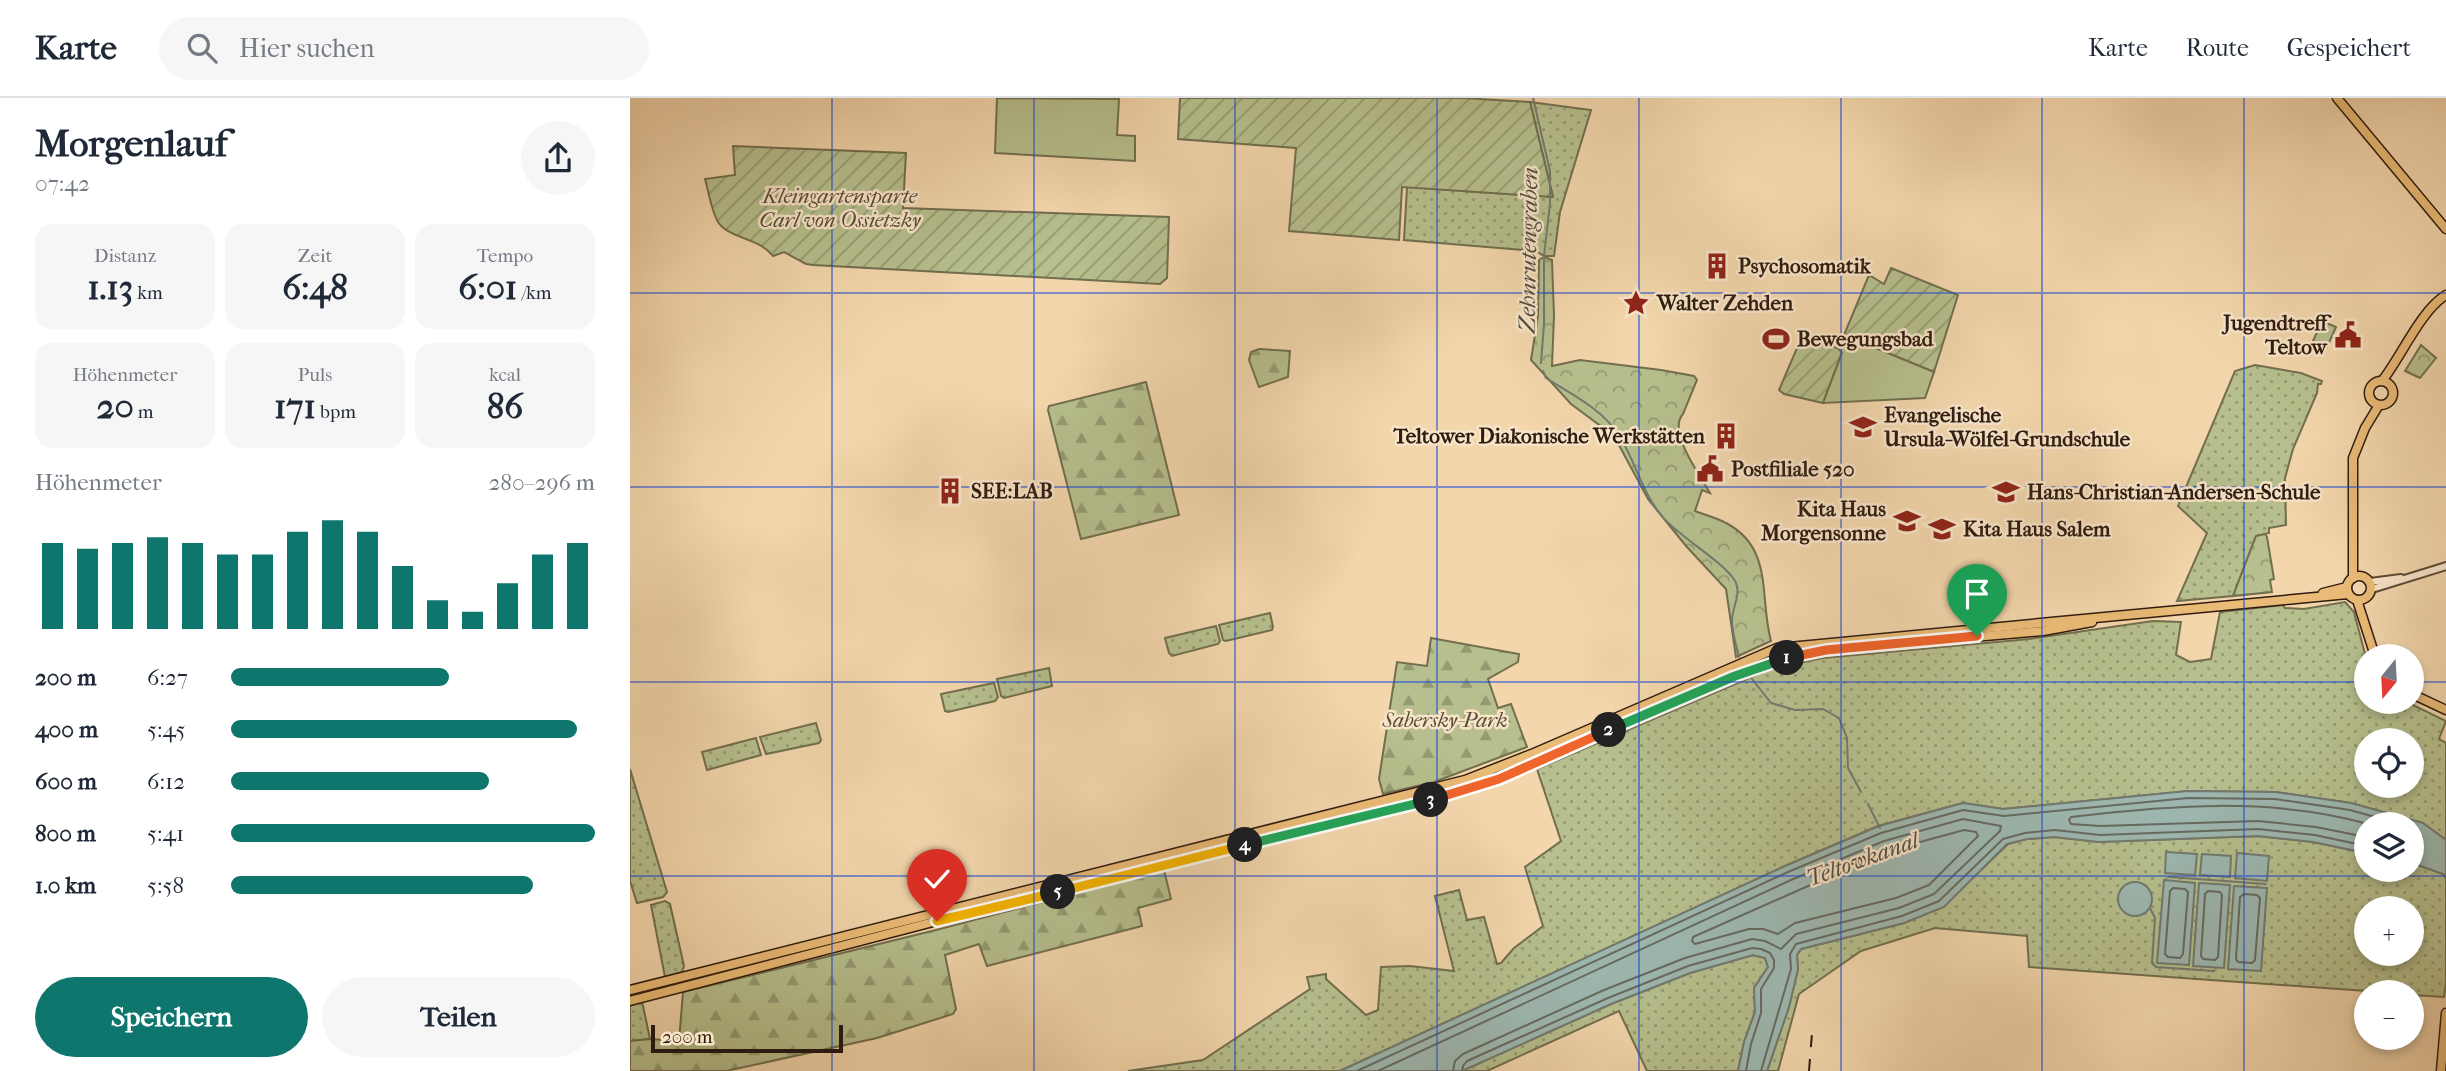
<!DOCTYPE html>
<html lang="de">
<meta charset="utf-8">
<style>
:root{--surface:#fff;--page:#f6f6f7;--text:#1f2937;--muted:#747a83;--line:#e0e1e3;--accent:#0f766e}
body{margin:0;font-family:"IM FELL French Canon",serif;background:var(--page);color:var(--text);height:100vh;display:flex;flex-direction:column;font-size:26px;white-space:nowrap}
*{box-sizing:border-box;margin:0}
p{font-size:23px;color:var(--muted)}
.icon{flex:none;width:38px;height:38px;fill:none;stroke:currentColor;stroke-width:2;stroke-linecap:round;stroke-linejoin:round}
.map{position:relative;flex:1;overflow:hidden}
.side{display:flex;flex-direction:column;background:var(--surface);width:630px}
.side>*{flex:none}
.needle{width:46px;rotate:198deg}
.buttons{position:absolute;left:1724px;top:546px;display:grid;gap:14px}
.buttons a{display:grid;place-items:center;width:70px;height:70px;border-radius:50%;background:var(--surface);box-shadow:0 4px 10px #0003;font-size:35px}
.scale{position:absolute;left:21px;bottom:18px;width:192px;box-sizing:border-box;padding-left:7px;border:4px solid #2f1c10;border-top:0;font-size:19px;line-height:24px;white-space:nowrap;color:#2f1c10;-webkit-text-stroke:5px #f7e4c9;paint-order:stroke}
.pin{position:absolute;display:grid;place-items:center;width:60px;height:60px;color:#fff;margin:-72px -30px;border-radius:50% 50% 50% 0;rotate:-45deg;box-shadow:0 0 7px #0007}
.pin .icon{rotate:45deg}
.km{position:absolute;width:35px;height:35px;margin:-18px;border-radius:50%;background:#222;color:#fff;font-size:19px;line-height:35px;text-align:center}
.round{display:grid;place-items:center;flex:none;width:74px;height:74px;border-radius:37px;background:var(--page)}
.summary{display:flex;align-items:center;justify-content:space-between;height:119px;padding:0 35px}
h1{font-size:38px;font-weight:700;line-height:52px}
.figures{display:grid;grid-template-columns:repeat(3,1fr);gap:10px;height:119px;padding:7px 35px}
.figures div{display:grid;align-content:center;border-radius:18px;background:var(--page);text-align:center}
.figures b{font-size:35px;font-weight:700}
.figures small{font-size:19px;font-weight:400}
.figures p{font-size:19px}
.chart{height:196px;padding:14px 35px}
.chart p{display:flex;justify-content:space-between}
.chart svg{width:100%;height:126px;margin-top:7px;stroke:var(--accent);stroke-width:6}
.primary-button{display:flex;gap:14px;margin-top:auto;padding:14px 35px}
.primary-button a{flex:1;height:80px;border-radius:42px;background:var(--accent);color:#fff;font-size:28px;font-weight:700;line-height:80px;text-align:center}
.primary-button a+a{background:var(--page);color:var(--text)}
ul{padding:0 35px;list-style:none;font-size:23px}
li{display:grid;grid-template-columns:112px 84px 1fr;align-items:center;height:52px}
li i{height:18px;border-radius:9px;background:var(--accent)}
header{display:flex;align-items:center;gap:42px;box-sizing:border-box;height:98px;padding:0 35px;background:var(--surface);border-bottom:2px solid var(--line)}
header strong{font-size:33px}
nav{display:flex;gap:38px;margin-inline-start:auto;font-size:24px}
.search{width:490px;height:63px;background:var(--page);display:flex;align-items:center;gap:18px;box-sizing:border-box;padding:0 24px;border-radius:38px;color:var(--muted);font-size:26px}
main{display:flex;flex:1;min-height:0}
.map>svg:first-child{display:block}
</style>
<header>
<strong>Karte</strong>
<div class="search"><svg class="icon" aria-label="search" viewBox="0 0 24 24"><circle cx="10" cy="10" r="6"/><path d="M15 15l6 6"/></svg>Hier suchen</div>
<nav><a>Karte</a><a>Route</a><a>Gespeichert</a></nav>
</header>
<main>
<section class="side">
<div class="summary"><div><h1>Morgenlauf</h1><p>07:42</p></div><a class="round"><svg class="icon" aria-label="share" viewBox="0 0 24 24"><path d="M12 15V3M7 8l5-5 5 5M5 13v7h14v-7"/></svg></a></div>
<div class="figures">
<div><p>Distanz</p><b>1.13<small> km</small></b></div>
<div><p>Zeit</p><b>6:48</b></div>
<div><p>Tempo</p><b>6:01<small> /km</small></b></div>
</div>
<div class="figures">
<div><p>Höhenmeter</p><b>20<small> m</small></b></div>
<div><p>Puls</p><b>171<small> bpm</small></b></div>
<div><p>kcal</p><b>86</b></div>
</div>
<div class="chart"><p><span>Höhenmeter</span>280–296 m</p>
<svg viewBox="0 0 160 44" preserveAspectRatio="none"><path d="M5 44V14M15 44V16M25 44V14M35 44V12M45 44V14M55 44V18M65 44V18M75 44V10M85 44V6M95 44V10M105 44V22M115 44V34M125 44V38M135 44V28M145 44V18M155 44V14"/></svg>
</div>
<ul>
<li><b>200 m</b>6:27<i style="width:60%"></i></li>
<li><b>400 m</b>5:45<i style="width:95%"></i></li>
<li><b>600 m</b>6:12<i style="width:71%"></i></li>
<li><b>800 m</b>5:41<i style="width:100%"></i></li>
<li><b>1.0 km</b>5:58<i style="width:83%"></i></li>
</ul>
<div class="primary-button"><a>Speichern</a><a>Teilen</a></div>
</section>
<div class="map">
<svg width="1816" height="973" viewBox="0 0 1816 973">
<defs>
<pattern id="grass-dots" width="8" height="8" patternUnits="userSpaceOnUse" patternTransform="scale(1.75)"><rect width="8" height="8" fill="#b6bf8d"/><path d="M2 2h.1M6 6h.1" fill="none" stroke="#949a72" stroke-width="1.8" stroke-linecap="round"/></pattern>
<pattern id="forest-firs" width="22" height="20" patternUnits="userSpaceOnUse" patternTransform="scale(1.75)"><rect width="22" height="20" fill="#b6bf8d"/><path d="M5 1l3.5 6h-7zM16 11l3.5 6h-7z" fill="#949a72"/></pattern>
<pattern id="park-crowns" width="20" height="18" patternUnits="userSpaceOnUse" patternTransform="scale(1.75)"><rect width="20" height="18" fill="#b6bf8d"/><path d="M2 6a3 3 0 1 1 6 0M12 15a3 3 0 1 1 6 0" fill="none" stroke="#949a72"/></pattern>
<pattern id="garden-furrows" width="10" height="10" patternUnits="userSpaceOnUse" patternTransform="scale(1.75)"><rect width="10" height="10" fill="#b6bf8d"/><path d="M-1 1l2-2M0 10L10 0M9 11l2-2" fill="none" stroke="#949a72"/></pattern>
</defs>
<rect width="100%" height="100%" fill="#f3d6ac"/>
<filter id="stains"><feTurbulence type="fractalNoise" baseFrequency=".00286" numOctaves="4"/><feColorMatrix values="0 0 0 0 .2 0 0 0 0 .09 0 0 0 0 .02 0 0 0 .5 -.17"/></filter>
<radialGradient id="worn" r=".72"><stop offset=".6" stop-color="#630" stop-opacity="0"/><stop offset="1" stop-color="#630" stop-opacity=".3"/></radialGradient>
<!-- grass -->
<g fill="url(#grass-dots)" stroke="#726e4e" stroke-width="2" fill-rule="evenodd">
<polygon points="900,4 961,12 930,114 924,158 914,158 906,153 774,142 777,89 923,99"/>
<polygon points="1625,267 1671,275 1692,283 1691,286 1688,286 1687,295 1663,351 1655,380 1656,427 1639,430 1639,435 1626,438 1603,498 1547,503 1577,435 1548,408 1605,273"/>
<path d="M 1715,504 L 1724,514 L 1736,560 L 1736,604 L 1777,604 L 1816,623 L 1809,641 L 1816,645 L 1816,742 L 1792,725 L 1721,705 L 1645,694 L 1558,693 L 1373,711 L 1333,705 L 1248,728 L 1155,768 L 710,973 L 498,973 L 573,962 L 680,891 L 677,879 L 696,876 L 696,881 L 736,917 L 748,912 L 751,869 L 780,868 L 824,873 L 805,798 L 829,792 L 837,822 L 854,819 L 867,866 L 871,865 L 884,850 L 913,828 L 895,769 L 931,743 L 907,671 L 1140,571 L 1193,560 L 1399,541 L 1523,523 L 1551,524 L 1546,557 L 1560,564 L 1581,561 L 1590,514 L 1653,507 L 1655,510 L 1674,511 ZM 1736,642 L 1782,642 L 1782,688 L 1736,688 Z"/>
<polygon points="640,515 643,529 642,532 596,543 593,542 589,527"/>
<polygon points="586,528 590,543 588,546 542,558 539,555 535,540"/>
<polygon points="1406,529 1196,550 1017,613 1016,612 1151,554"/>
<polygon points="419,570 422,588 374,600 371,598 367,581"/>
<polygon points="364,585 368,599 365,603 318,614 315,613 311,596"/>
<polygon points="186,625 191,642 189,645 136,656 130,639"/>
<polygon points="126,640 131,657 77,672 72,654"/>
<polygon points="0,671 37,794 33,799 7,805 0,783"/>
<polygon points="740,709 742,712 738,714 542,762 540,760"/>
<path d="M 1627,738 L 1683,744 L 1736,755 L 1736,772 L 1782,772 L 1782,765 L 1813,776 L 1816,781 L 1816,885 L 1814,899 L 1782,897 L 1782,894 L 1751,894 L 1399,869 L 1397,838 L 1305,830 L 1231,853 L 1169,896 L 1148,973 L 1137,973 L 1159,909 L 1168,871 L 1167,857 L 1171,851 L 1274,825 L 1313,809 L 1378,746 L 1397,741 L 1424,739 L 1469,744 ZM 1736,810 L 1782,810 L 1782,856 L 1736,856 Z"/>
<polygon points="35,803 40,806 54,868 52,874 35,879 21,807"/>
<polygon points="295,821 296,822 0,900 0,895"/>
<polygon points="1123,857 1135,860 1138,869 1124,890 1125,914 1114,944 1108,973 1017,973 989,913 857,973 832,973 981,906 1060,875"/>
<polygon points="12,903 20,941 0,943 0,907"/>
</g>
<!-- forest -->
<g fill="url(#forest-firs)" stroke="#726e4e" stroke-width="2">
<polygon points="629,251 660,253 658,279 629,289 619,262 621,254"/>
<polygon points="516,284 549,417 451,441 418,312 419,308"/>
<polygon points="801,540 889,556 888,564 858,581 868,610 881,606 897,649 804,684 753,696 749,681 767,564 797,568"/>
<polygon points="534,772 541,801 508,810 512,828 357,868 349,846 315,857 326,911 323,916 247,940 96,973 0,973 0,943 20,941 49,943 53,894 306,832"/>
</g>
<!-- park -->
<g fill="url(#park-crowns)" stroke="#726e4e" stroke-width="2">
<path d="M 914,159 L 922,162 L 924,218 L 922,268 L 950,262 L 1031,272 L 1064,278 L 1067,282 L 1053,316 C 1037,333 1070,377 1080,395 L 1072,392 L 1065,413 C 1075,417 1087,420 1096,425 C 1144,450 1129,499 1141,543 L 1106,559 L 1096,491 L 1056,448 L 1018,401 L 984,338 L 941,306 L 901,262 L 908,218 L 909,162 Z"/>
<polygon points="1791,247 1806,260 1790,280 1775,273"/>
<polygon points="1635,436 1637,439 1644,481 1640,482 1642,494 1603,498 1626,438"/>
</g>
<!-- garden -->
<g fill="url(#garden-furrows)" stroke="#726e4e" stroke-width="2">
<polygon points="550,0 833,0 900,4 923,99 772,89 769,142 659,133 666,50 548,41"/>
<path d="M 103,48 L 276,55 L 273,110 L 539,119 L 537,180 L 530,186 L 183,167 L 176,166 L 154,154 L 143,158 C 128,139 99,141 88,124 C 81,112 79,95 75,81 L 105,77 Z"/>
<polygon points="1261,170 1328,197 1304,274 1214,237 1239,177 1254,186"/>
<polygon points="1173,236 1209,251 1212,254 1193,305 1154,296 1149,292"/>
</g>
<!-- pitch -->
<g fill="#b6bf8d" stroke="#726e4e" stroke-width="2">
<polygon points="367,0 489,1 487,37 505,38 505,63 365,55"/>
<polygon points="1692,223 1706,229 1697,249 1683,243"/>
<polygon points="1214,237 1304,274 1295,300 1193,305 1212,255 1209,251"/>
</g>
<!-- water -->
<g fill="#9db8b1" stroke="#717a71" stroke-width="2">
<polygon points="1558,693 1645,694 1721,705 1793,725 1816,742 1816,777 1782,765 1782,726 1736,726 1736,755 1683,744 1627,738 1469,744 1424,739 1397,741 1377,746 1314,809 1274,825 1171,851 1167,857 1168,871 1159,909 1137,973 1108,973 1114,944 1125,914 1124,890 1138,869 1135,860 1123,857 1060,875 981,906 832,973 710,973 1155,768 1249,728 1333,705 1373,711"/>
<polygon points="1536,754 1567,756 1565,777 1535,775"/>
<polygon points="1607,755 1639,758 1637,783 1605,780"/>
<polygon points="1572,756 1601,758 1600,779 1570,777"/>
<polygon points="1534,782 1565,785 1559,867 1527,865"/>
<circle cx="1505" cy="801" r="17"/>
<polygon points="1569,785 1600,787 1594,870 1563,868"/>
<polygon points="1604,788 1637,790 1631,873 1598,871"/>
</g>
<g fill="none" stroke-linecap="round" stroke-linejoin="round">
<!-- shore -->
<g stroke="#666a60" stroke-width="2">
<polygon points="1334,732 1346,734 1348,738 1299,787 1266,800 1165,825 1148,836 1133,831 1119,831 1065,846 1062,843 1063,839 1257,753"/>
<path d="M 1736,739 L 1686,729 L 1628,723 L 1470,728 L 1441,726 L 1439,722 L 1441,719 C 1539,707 1642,699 1738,726"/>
<polygon points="1543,790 1555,791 1558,794 1553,856 1550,860 1538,859 1535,856 1540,793"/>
<polygon points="1578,793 1590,794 1592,797 1588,859 1585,862 1573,861 1571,858 1575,796"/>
<polygon points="1614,796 1627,797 1630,800 1625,862 1622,865 1608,864 1606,861 1610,799"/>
<polyline points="727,973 1158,774 1251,735 1333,712 1374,718 1558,700 1645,701 1720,712 1770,726"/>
<polyline points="748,973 1161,782 1254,743 1333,721 1371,728 1370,733 1304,796 1269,810 1166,836 1151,851 1135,843 1122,841 1055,860 974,892 833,956 825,963 823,973"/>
<polyline points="832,973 833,968 837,963 978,900 1058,868 1122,850 1131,851 1140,855 1144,862 1144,870 1131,891 1131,915 1121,946 1116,973"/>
<polyline points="1131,973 1161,871 1160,856 1166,846 1272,818 1309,803 1373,741 1395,735 1425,732 1470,737 1628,731 1685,737 1736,748"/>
</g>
<!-- stream -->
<g stroke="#717a71" stroke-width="2">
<polyline points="903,0 920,73 920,105 914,158 914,226 911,265"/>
<path d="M 913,273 L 916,280 C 941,296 972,311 988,336 C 1005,361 1011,393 1031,417 C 1047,438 1098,466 1106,485 C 1111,497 1102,510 1102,522 C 1102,535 1106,546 1109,559"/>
<polyline points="1122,581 1141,605 1165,612 1193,611 1209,620 1217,640 1218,670 1231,694"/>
<polyline points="1238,706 1250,730"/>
<polyline points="1539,779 1636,786"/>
<polyline points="1520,810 1525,820 1522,865 1526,869 1584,873"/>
</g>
<!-- minor casing -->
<g stroke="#604a37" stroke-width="10">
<g id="minor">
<polyline points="1740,484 1771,480"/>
<polyline points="1742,491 1816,468"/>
</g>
</g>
<!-- major casing -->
<g stroke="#2f1c10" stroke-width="11">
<g id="major">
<polyline points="1707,0 1816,131"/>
<circle cx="1751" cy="295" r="12"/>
<path d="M 1752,283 C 1771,259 1791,212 1816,197"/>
<circle cx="1729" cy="490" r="12"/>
<polyline points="1723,480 1723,360 1735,330 1749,307"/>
<polyline points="1693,495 1717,489"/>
<polyline points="1727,502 1745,558"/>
<polyline points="1782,596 1816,612"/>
<polyline points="0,892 835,682 904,655 1147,550 1718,496"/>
<path d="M 0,903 L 307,823 L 805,701 C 884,677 958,642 1034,609 C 1087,585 1139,562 1196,552 L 1413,533 L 1462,524"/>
<polyline points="1811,973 1816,915"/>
</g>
</g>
<!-- minor -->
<use href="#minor" stroke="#f7e4c9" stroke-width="6"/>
<!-- major -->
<use href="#major" stroke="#eabb76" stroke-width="8"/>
<!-- rail -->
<polyline stroke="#2f1c10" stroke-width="2" stroke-dasharray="12 12" stroke-linecap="butt" points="1179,973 1182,935"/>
</g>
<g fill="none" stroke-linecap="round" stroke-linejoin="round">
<!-- split-1 casing -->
<g stroke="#fff" stroke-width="14">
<polyline id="split-1" points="1157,560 1196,552 1347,538"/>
</g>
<!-- split-2 casing -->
<g stroke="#fff" stroke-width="14">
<polyline id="split-2" points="979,632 1105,578 1157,560"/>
</g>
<!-- split-3 casing -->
<g stroke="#fff" stroke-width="14">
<polyline id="split-3" points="801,702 869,681 979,632"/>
</g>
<!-- split-4 casing -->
<g stroke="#fff" stroke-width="14">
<polyline id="split-4" points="615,747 801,702"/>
</g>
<!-- split-5 casing -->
<g stroke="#fff" stroke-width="14">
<polyline id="split-5" points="428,794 615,747"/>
</g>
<!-- split-6 casing -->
<g stroke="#fff" stroke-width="14">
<polyline id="split-6" points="307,823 428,794"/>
</g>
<!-- split-1 -->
<use href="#split-1" stroke="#f0652b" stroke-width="9"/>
<!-- split-2 -->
<use href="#split-2" stroke="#22a559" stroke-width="9"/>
<!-- split-3 -->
<use href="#split-3" stroke="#f0652b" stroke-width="9"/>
<!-- split-4 -->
<use href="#split-4" stroke="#22a559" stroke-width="9"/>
<!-- split-5 -->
<use href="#split-5" stroke="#f5b400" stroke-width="9"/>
<!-- split-6 -->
<use href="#split-6" stroke="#f5b400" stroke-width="9"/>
</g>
<!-- grid -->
<path fill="none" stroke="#1d4ed8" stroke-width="2" stroke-opacity="0.55" d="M 202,0 L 202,973M 404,0 L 404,973M 605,0 L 605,973M 807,0 L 807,973M 1009,0 L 1009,973M 1211,0 L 1211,973M 1412,0 L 1412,973M 1614,0 L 1614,973M 0,195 L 1816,195M 0,389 L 1816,389M 0,584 L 1736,584M 1782,584 L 1816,584M 0,778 L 1816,778"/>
<!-- icons -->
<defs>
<g id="building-bare" transform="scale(2.1)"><path d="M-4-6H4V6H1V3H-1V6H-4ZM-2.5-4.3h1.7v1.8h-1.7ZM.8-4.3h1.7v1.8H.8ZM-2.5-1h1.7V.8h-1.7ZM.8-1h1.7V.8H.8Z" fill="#8f2418" stroke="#f7e4c9" stroke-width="2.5" paint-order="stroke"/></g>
<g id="sight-bare" transform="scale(2.1)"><path d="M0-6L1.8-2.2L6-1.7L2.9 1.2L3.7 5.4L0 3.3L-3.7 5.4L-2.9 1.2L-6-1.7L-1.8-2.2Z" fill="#8f2418" stroke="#f7e4c9" stroke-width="2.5" paint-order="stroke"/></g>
<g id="civic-bare" transform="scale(2.1)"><path d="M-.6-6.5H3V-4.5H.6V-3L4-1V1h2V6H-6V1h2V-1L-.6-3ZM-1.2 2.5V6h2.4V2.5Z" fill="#8f2418" stroke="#f7e4c9" stroke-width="2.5" paint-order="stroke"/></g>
<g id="stadium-bare" transform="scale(2.1)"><path d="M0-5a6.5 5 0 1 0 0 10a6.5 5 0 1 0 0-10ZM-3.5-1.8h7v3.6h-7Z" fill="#8f2418" stroke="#f7e4c9" stroke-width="2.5" paint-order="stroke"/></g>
<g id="school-bare" transform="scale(2.1)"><path d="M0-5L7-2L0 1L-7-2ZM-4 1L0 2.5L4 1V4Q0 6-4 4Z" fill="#8f2418" stroke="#f7e4c9" stroke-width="2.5" paint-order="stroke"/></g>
</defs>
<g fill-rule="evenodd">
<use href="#building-bare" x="1087" y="168"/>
<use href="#sight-bare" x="1006" y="205"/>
<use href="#civic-bare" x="1718" y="237"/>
<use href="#stadium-bare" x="1146" y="241"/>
<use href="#school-bare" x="1233" y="329"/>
<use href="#building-bare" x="1096" y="338"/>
<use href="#civic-bare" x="1080" y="371"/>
<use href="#building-bare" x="320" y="393"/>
<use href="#school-bare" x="1376" y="394"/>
<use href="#school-bare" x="1277" y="423"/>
<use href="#school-bare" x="1312" y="431"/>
</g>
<g text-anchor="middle" stroke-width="5" stroke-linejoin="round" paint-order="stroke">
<!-- park labels -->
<g font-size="21" font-style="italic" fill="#584d36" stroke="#f7e4c9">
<text x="210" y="105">Kleingartensparte<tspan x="210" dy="24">Carl von Ossietzky</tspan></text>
<text x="815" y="629">Sabersky-Park</text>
</g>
<!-- poi labels -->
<g font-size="21" font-weight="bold" fill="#2f1c10" stroke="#f7e4c9" text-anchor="start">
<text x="1108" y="175">Psychosomatik</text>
<text x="1027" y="212">Walter Zehden</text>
<text x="1697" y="232" text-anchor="end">Jugendtreff<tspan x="1697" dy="24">Teltow</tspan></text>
<text x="1167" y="248">Bewegungsbad</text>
<text x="1254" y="324">Evangelische<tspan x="1254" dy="24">Ursula-Wölfel-Grundschule</tspan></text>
<text x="1075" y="345" text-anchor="end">Teltower Diakonische Werkstätten</text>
<text x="1101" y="378">Postfiliale 520</text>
<text x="341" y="400">SEE:LAB</text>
<text x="1397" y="401">Hans-Christian-Andersen-Schule</text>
<text x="1256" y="418" text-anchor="end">Kita Haus<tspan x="1256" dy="24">Morgensonne</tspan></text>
<text x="1333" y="438">Kita Haus Salem</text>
</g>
<!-- water labels -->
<g font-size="23" font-style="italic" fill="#504b40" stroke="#f7e4c9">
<text transform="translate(898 152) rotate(-89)" y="8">Zehnrutengraben</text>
<text transform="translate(1232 761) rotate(-20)" y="8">Teltowkanal</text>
</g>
</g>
<rect width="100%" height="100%" filter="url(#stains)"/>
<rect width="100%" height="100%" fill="url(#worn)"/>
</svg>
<div class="buttons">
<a><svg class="needle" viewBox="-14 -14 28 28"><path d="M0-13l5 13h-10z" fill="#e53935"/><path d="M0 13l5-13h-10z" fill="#747a83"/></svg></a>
<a><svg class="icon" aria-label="locate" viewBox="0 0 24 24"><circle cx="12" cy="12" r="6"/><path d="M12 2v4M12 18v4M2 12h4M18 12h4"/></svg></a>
<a><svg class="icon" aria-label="layers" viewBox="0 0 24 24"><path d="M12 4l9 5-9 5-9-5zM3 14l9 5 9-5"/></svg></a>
<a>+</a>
<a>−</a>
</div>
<div class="scale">200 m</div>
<div class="pin" style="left:1347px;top:538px;background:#1e9e55"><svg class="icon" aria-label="arrive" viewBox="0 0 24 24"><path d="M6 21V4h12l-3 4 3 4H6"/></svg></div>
<div class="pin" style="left:307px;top:823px;background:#d93025"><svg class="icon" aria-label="check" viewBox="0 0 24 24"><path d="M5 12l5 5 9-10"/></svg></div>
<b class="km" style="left:1157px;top:560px">1</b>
<b class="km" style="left:979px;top:632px">2</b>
<b class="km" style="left:801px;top:702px">3</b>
<b class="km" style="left:615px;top:747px">4</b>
<b class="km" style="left:428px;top:794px">5</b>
</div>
</main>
